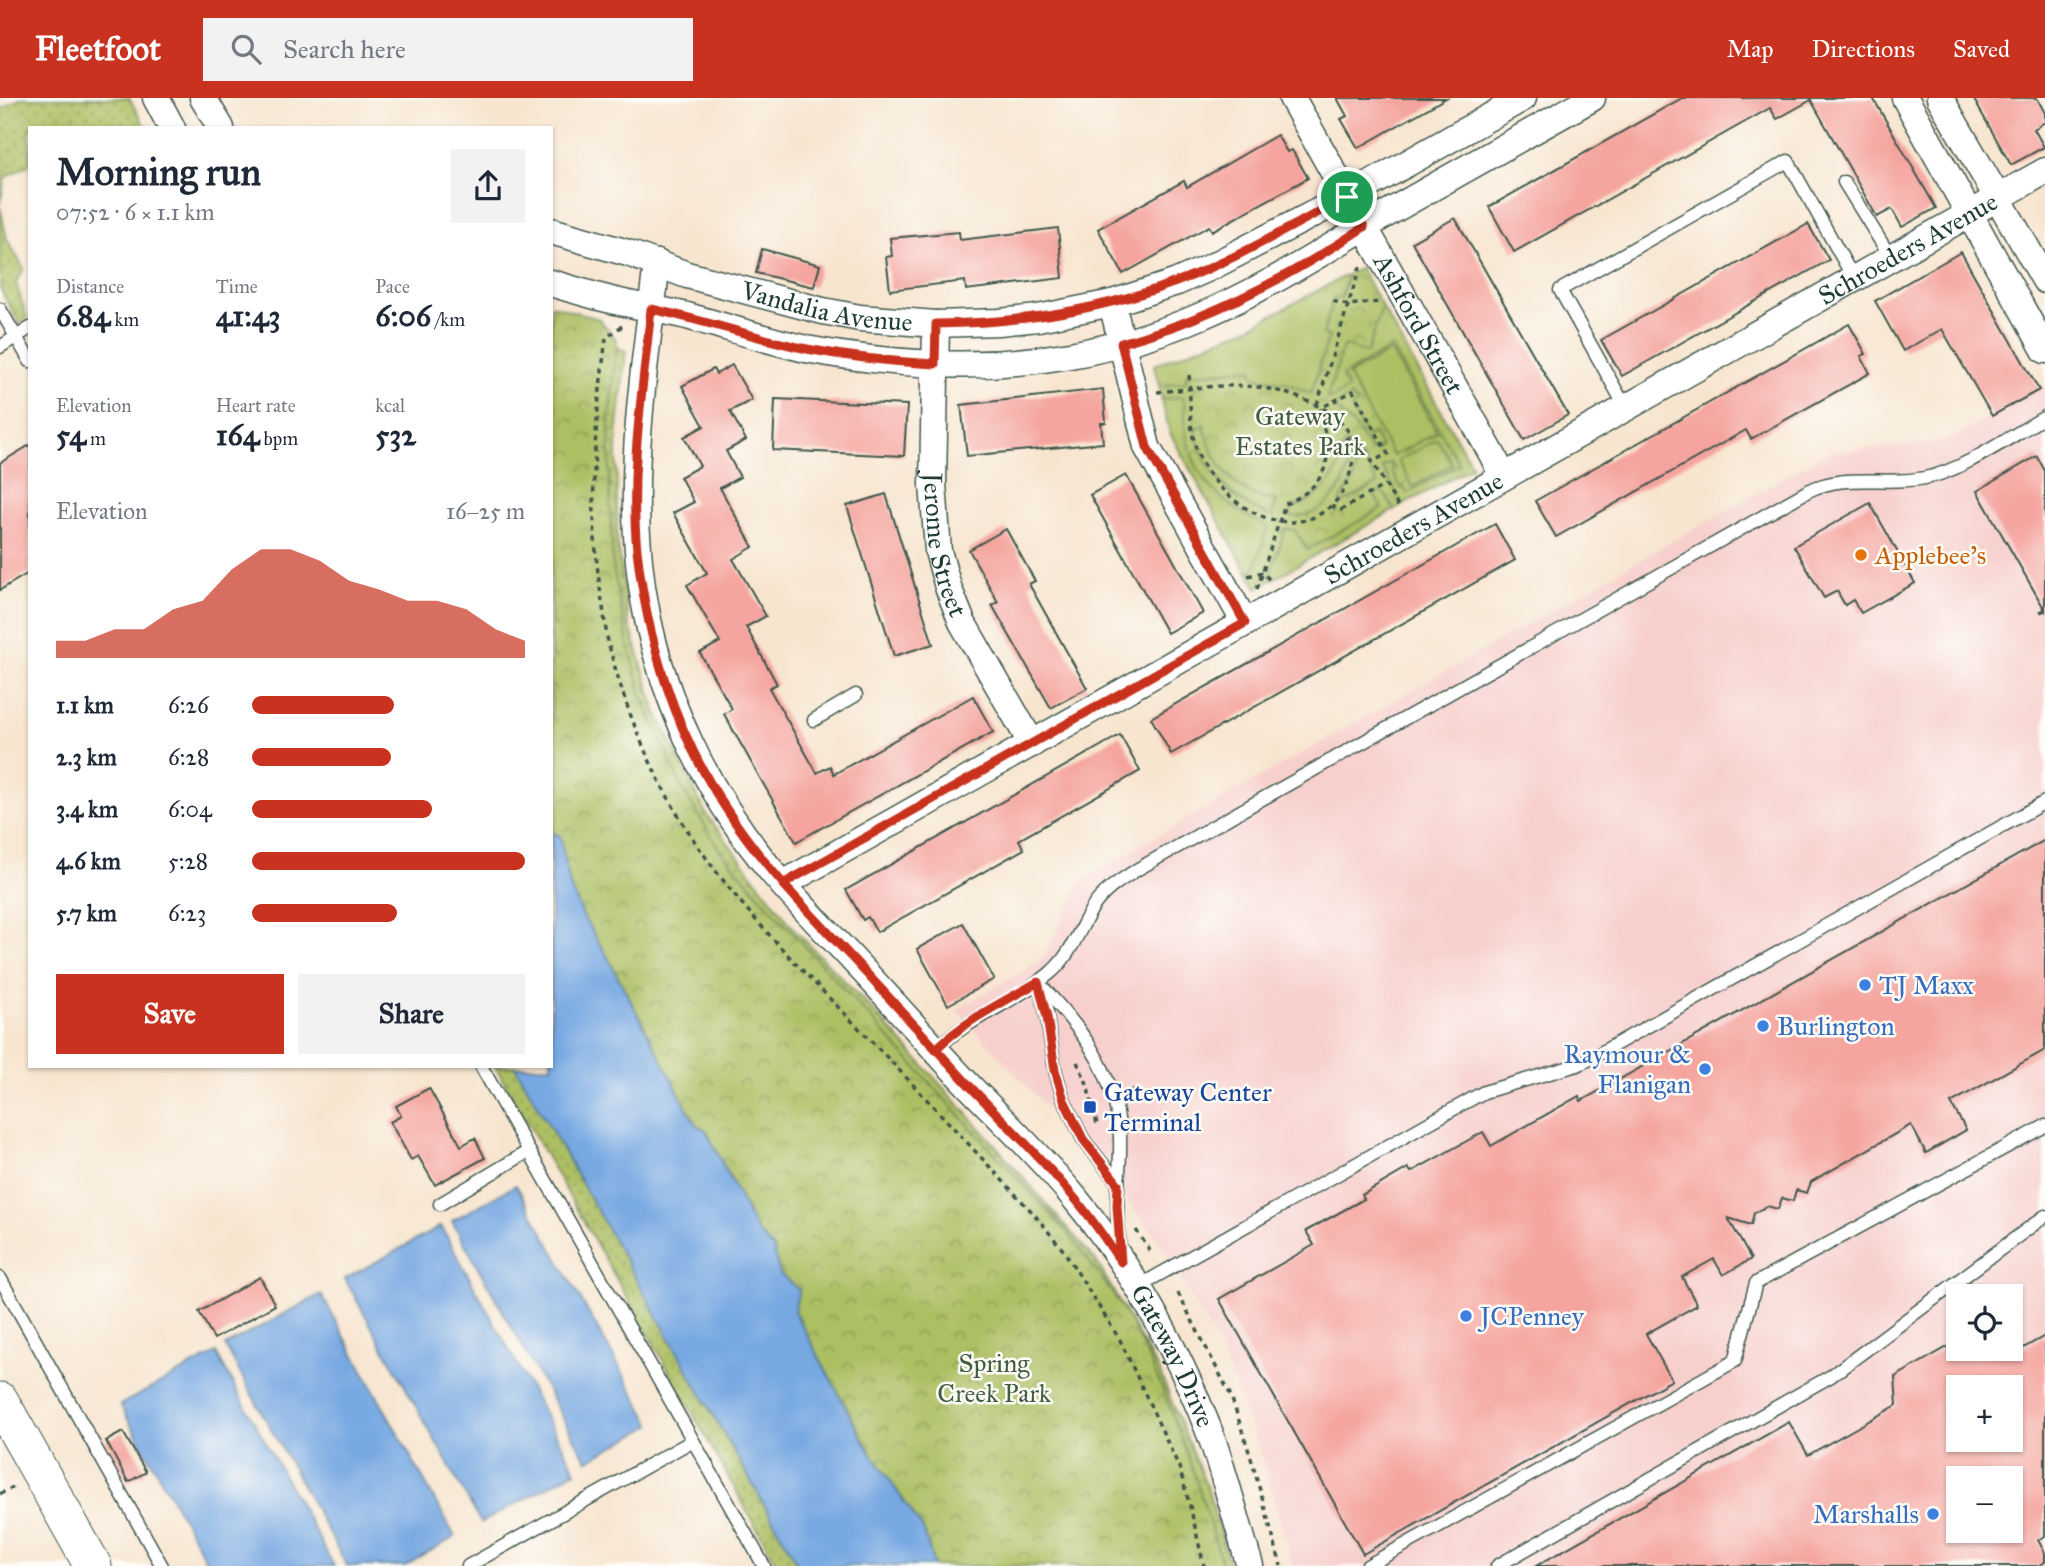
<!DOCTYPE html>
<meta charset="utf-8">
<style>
:root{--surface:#fff;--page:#f2f2f3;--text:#1f2937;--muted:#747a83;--accent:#c8321e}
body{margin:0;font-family:"IM FELL Great Primer",serif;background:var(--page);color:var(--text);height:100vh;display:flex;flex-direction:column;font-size:26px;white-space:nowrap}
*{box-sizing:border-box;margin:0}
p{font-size:23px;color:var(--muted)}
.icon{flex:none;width:38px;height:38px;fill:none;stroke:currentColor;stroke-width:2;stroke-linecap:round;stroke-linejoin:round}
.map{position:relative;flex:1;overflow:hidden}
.sheet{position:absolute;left:28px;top:28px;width:525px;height:942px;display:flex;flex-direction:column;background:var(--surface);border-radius:0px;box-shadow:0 2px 5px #0004}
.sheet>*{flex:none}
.fabs{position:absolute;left:1946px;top:1186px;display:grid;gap:14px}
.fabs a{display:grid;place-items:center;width:77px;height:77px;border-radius:0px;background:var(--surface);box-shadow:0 2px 5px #0004;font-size:35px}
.pin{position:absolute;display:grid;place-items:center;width:60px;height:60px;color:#fff;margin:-30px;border:4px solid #fff;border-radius:50%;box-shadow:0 2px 7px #0007}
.round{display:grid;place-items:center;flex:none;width:74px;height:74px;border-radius:0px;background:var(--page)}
.summary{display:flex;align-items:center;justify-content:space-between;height:119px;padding:0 28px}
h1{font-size:38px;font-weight:700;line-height:52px}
.figures{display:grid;grid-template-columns:repeat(3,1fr);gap:10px;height:119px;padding:7px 28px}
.figures div{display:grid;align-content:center}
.figures b{font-size:30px;font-weight:700}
.figures small{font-size:19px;font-weight:400}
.figures p{font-size:19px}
.chart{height:196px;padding:14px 28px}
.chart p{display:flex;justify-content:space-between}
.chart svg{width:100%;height:126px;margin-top:7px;fill:var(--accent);opacity:.7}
.button{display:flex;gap:14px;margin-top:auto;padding:14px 28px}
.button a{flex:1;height:80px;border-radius:0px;background:var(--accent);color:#fff;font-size:28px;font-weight:700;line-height:80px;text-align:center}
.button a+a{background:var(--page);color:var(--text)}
ul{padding:0 28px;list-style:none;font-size:23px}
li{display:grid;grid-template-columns:112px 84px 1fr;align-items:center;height:52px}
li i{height:18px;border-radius:9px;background:var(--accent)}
header{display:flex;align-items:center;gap:42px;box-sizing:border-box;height:98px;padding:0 35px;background:var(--accent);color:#fff}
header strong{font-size:33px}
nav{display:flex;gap:38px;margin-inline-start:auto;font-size:24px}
.search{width:490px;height:63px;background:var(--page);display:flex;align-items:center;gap:18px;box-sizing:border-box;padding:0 24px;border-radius:0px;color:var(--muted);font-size:26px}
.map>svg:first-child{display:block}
</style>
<header>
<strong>Fleetfoot</strong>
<div class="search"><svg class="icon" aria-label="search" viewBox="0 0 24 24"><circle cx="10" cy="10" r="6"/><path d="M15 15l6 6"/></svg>Search here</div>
<nav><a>Map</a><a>Directions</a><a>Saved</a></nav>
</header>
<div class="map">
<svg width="2045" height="1468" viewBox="0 0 2045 1468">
<defs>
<pattern id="grass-dots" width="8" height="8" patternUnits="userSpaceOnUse" patternTransform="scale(1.75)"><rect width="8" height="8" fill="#adbf63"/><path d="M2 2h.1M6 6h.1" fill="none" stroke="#8c9c52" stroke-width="1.8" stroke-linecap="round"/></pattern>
<pattern id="park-crowns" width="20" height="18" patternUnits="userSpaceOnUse" patternTransform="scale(1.75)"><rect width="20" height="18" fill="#adbf63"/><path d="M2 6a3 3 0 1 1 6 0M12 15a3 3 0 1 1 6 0" fill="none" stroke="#8c9c52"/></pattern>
</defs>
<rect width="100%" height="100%" fill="#fdfcf7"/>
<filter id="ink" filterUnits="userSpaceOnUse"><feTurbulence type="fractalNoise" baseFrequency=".0143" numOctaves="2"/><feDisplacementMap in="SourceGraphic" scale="14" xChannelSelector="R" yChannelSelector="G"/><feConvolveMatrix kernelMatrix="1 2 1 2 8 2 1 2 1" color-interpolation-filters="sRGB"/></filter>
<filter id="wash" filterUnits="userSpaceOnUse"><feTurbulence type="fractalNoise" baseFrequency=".00686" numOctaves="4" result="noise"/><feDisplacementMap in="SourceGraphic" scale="28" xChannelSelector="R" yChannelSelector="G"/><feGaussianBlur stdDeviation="1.57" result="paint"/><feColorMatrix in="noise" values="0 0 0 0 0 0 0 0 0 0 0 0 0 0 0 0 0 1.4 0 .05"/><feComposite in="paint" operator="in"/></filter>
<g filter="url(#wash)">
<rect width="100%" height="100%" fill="#f7e5cf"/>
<!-- built -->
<path fill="#f7d0cd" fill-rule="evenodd" d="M 2045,287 L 2045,1468 L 1292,1468 L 1263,1362 L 1221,1252 L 1156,1138 L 1040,1002 L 956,912 L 1042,862 L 1083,781 L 1828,354 L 1947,343 ZM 1958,1199 L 2011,1199 L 2011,1251 L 1958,1251 ZM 1958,1290 L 2011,1290 L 2011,1342 L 1958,1342 ZM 1958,1381 L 2011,1381 L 2011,1433 L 1958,1433 Z"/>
<!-- grass -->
<g fill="url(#grass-dots)" stroke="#667e4c" stroke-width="2">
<polygon points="21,0 129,0 146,30 30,30 30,66 5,80 0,106 0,12"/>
<polygon points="0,109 7,141 24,171 16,185 27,220 19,226 0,190"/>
<polygon points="612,248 626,253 617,339 617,443 629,526 656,613 706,716 795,832 867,906 981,1031 1096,1163 1159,1273 1208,1392 1230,1468 1214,1468 744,789 690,715 635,596 610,494 604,406"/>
<polygon points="495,968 516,968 802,1468 778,1468 661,1259"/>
</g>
<!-- park -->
<g fill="url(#park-crowns)" stroke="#667e4c" stroke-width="2">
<polygon points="1360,170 1472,368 1257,490 1170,335 1154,267 1248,230"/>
<path d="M 551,207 L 599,221 L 617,242 L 609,320 L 610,399 L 613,469 L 627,541 L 642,598 L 681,688 L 719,751 L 789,831 L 1066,1133 C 1089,1164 1115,1194 1133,1229 C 1173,1305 1198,1386 1223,1468 L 934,1468 L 924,1433 L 868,1350 L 794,1213 L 799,1192 L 780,1176 L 773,1150 L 757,1134 L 706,1032 L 696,1027 L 607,858 L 584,820 L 570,788 L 560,738 L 551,734 Z"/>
</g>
<!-- garden -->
<g fill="#adbf63" stroke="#667e4c" stroke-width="2">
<polygon points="1345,178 1347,180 1340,201 1334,200 1323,236 1329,238 1311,295 1283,284 1254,279 1252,270 1186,277 1186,284 1164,287 1159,284 1154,267 1248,230"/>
<polygon points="1382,209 1472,368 1403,407 1382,369 1390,365 1393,370 1391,372 1401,390 1403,389 1407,395 1459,366 1392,249 1342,278 1348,291 1329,302 1327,300 1343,249 1345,248 1367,255"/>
<polygon points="1391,253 1437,334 1393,358 1348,277"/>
<polygon points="1351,298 1357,306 1351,310 1367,339 1374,336 1381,349 1372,353 1355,329 1334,309"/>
<path d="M 1183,299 C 1186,310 1184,325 1186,337 C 1196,385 1225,409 1268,428 L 1255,470 L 1248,475 L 1170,335 L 1161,301 Z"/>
<path d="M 1204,327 C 1212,364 1237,401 1277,402 L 1271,418 C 1231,404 1203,372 1195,330 Z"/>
<polygon points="1437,341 1452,366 1413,389 1398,363"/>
<path d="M 1346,345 L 1350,349 C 1351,385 1328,419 1290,419 L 1292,410 C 1314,403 1332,387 1339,366 C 1341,358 1341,351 1346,345 Z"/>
<polygon points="1359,358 1363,359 1376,383 1376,387 1341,406 1340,403 1353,383"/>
<polygon points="1380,394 1384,395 1394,412 1273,481 1271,475 1285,431 1295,432 1307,452 1382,410 1374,396"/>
</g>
<!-- water -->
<g fill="#77a8e2" stroke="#4b728b" stroke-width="2">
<polygon points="551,734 560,738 570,788 584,820 607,858 696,1027 706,1032 757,1134 773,1150 780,1176 799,1192 794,1213 868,1350 924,1433 934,1468 799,1468 515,968 551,968"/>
<polygon points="516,1087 652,1327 587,1363 452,1123"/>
<polygon points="441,1128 576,1373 481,1425 345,1181"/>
<polygon points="321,1196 455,1439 405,1468 347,1468 225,1248"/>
<polygon points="216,1255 334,1468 209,1468 120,1307"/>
</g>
<g id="blocks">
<!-- building -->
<g fill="#f5a49f" fill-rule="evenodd">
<polygon points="1337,0 1446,0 1358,50 1341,21 1347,18"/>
<polygon points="1682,0 1873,0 1936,110 1902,129 1892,111 1877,119 1811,2 1777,21 1770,10 1514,154 1489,109"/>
<polygon points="1973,0 2037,0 2045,15 2045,24 2034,31 2044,49 2011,67"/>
<polygon points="1277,37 1287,54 1292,52 1308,80 1212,133 1209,128 1123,176 1098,131 1184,83 1187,89"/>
<polygon points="1455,120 1568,317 1524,342 1412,144"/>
<polygon points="1808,126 1829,162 1622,278 1601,242"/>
<polygon points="1058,130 1063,180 966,192 965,183 890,192 886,159 892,158 890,140 959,134 960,142"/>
<polygon points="762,151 820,167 814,189 756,175"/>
<polygon points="1961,154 2039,292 1992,318 1942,231 1903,253 1875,203"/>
<polygon points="1849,226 1866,256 1861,258 1870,275 1751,341 1746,332 1556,439 1535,403"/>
<polygon points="732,267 752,302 730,313 746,342 726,353 740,379 720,390 753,449 733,461 766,518 746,529 777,586 769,590 817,675 830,668 834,676 973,598 993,634 796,744 724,616 732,611 700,555 720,544 687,487 707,475 673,415 694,404 680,379 700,368 684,339 704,328 682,288 713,271 716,276"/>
<polygon points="1103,291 1106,325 1101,325 1103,345 967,358 961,307"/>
<polygon points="775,301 907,307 904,358 773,352"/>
<polygon points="30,347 30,474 0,492 0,365"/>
<polygon points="2037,358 2045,373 2045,512 1977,393"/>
<polygon points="1126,377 1203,515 1167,535 1090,397"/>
<polygon points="886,396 933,546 894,558 847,408"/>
<polygon points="1870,405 1915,485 1861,515 1853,502 1845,507 1837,493 1824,500 1794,448"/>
<polygon points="1495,426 1515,462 1171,656 1151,620"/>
<polygon points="1006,431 1035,483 1029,486 1087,590 1051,610 992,507 998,504 969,452"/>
<polygon points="1120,637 1140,673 1019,742 1024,751 877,834 868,819 863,822 846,792"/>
<polygon points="2045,742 2045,952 1951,1005 1966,1032 1926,1055 1911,1027 1811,1084 1807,1095 1796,1092 1793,1103 1782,1100 1778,1111 1767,1108 1754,1115 1751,1127 1728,1120 1751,1161 1723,1177 1714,1161 1682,1179 1697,1207 1646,1236 1672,1282 1363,1456 1219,1201 1314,1147 1306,1133 1364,1101 1362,1097 1408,1070 1411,1074 1483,1034 1491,1048 1579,998 1581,1003"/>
<polygon points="963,825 994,881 948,907 917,851"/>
<polygon points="429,990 461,1048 475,1040 485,1060 435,1087 418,1058 411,1062 390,1024 401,1018 396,1008"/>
<polygon points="260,1179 275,1207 214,1241 199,1214"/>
<path d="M 2045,1238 L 2045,1438 L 2038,1442 L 2045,1455 L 2045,1464 L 2039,1468 L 1536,1468 L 1789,1324 L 1808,1357 L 1897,1307 L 1895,1279 L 1958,1243 L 1958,1251 L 2006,1251 L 2009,1258 ZM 1958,1290 L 2011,1290 L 2011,1342 L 1958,1342 ZM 1958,1381 L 2011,1381 L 2011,1433 L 1958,1433 Z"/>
<polygon points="123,1334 146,1374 128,1384 106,1343"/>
</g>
</g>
</g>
<g filter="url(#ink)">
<use href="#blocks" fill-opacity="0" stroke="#3f564b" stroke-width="2"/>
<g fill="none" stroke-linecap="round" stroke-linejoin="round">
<!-- lane casing -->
<g stroke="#3f564b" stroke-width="15">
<g id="lane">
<polyline points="1844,84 1891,160"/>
<polyline points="0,211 30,263"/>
<polyline points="0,249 30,230"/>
<polyline points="1626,310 1560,192 1788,63 1854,181"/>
<polyline points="814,622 856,597"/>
<path d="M 1038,884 C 1078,927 1112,968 1119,1028 C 1122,1048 1119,1068 1118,1088 C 1116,1110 1118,1131 1120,1153"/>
<polyline points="1039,884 1047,919 1055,972 1064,1002 1083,1041 1118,1085"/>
<path d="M 936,951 C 969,919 1014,905 1049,876 C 1071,858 1078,833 1093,809 C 1104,792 1121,782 1138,771 L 1808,393 C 1847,374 1885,388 1925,380 C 1962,373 2011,338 2045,319"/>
<polyline points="481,968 764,1468"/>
<polyline points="440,1106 529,1053"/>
<polyline points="0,1180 162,1468"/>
<polyline points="1137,1189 1484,994 1577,967 1588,962 2045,704"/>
<polyline points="468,1468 692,1343"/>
<polyline points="1367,1468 1735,1263 1756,1185 2045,1028"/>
<polyline points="1497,1468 1831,1278 2045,1118"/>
</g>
</g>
<!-- street casing -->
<g stroke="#3f564b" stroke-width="29">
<g id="street">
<polyline points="156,0 172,30"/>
<polyline points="203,0 221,30"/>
<path id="s1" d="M 1292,0 L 1493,358 L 1503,379"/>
<polyline points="1905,0 2045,252"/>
<polyline points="1940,0 2045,182"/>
<path id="s2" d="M 551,133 L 628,155 L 687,177 L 823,213 L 860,220 L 936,226 L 999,224 L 1038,220 L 1112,205 L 1177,184 L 1213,168 L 1369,87 L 1523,0"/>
<path id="s3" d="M 657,165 C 643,282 623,400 647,517 C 665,605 705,689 761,760 C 790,798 825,831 857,866 C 895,906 931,948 969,988 C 1004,1024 1041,1059 1073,1098 C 1132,1169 1178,1252 1211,1338 C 1226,1381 1237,1425 1250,1468"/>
<path d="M 551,185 C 571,191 591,197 611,202 C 636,208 662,212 687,218 C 727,229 766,242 806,251 C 848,259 891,264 934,266 C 1024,270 1118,254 1201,218 C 1265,191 1323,153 1383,118 C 1452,78 1522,39 1592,0"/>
<polyline points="1112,205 1147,349 1245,525"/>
<path id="s4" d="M 936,226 L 933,386 L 938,453 L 948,489 L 962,524 L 1032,646"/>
<path id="s5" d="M 783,786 L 2045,73"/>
</g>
</g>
<!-- secondary casing -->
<g stroke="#3f564b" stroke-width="39">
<polyline id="secondary" points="0,1303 93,1468"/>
</g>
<!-- path -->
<g stroke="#3f564b" stroke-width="3.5" stroke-dasharray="5 5" stroke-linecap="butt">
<polyline points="1333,203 1347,207 1379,204"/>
<path d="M 622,228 L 606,240 C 594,333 587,417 603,509 C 605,523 606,538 610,551 C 624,606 645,659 673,708 C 724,799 806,875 878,950 C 931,1005 982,1061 1034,1116 L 1064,1153 L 1120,1242 L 1179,1369 L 1191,1412 L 1204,1468"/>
<path d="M 1189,277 C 1191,304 1188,330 1198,356 C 1218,403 1285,449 1331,408 C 1350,391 1351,368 1357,345"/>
<path d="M 1157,294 C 1211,289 1251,280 1302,301 C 1314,306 1326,311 1336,319 C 1347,329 1353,343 1365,351 L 1400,412"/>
<polyline points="1317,307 1360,169"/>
<path d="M 1328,351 C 1337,349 1343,342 1352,338"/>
<polyline points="1331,408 1341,412 1385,387"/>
<polyline points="1248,478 1263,474 1271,484"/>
<path d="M 1257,491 L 1285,406 C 1310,396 1330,377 1327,348 C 1326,334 1321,325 1321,310 L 1353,293 L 1388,356 L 1373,363"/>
<polyline points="2040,514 2045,512"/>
<polyline points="1077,964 1086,983 1098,1030"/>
<polyline points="1129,993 1138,991"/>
<polyline points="1136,1132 1151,1154"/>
<polyline points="1178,1195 1231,1298 1251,1360 1281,1468"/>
<polyline points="0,1396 15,1388"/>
</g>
<!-- lane -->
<use href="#lane" stroke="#fff" stroke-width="12"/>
<!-- street -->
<use href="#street" stroke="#fff" stroke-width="26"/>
<!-- secondary -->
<use href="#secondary" stroke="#fff" stroke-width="37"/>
</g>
</g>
<g fill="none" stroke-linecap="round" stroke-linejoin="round" filter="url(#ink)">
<!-- route casing -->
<g stroke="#fff" stroke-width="14">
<path id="route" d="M 1347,99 C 1291,128 1235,162 1176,184 C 1098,213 1018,225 936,226 L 935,266 C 892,264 849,259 807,251 C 755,240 704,222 651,211 C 643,290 629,372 637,452 C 647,541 674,631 723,706 C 759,763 806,812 853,861 C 891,902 929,944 967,985 C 1002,1022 1039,1057 1071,1096 C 1090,1117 1105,1141 1121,1164 L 1117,1108 L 1118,1086 L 1083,1041 L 1064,1002 L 1055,972 L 1047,919 L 1038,884 C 1004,904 965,922 936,951 C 886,895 834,841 783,786 L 1245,525 L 1147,349 L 1121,245 C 1207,222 1290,179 1364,129 L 1347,99"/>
</g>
<!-- route -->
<use href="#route" stroke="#c8321e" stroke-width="9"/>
</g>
<!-- markers -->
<circle fill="#e8710a" stroke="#fdfcf7" stroke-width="2.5" cx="1861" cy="457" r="7"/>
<g fill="#3f7fe0" stroke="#fdfcf7" stroke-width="2.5">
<circle cx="1865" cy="887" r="7"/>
<circle cx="1763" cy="928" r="7"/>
<circle cx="1705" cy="971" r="7"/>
<circle cx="1466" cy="1218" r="7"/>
<circle cx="1933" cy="1416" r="7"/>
</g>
<rect fill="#1a4fb4" stroke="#fdfcf7" stroke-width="2.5" x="1083" y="1002" width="14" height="14" rx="3.5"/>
<g text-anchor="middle" stroke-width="5" stroke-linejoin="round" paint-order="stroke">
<!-- street labels -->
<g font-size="26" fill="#1f3d34" stroke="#fdfcf7">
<text dy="9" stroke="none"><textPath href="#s5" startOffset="1292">Schroeders Avenue</textPath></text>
<text dy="9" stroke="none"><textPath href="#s2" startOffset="287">Vandalia Avenue</textPath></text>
<text dy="9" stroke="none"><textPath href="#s1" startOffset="259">Ashford Street</textPath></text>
<text dy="9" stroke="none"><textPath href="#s5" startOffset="724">Schroeders Avenue</textPath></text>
<text dy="9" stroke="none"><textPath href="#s4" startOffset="222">Jerome Street</textPath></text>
<text dy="9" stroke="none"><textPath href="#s3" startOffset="1274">Gateway Drive</textPath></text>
</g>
<!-- park labels -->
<g font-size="26" fill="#425e40" stroke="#fdfcf7">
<text x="1300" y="327">Gateway<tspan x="1300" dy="30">Estates Park</tspan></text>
<text x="994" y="1274">Spring<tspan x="994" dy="30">Creek Park</tspan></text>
</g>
<!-- food labels -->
<g font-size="26" fill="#c56008" stroke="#fdfcf7" text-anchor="start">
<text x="1875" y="466">Applebee's</text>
</g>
<!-- shop labels -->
<g font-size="26" fill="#366cbe" stroke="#fdfcf7" text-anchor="start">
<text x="1879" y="896">TJ Maxx</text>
<text x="1777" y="937">Burlington</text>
<text x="1691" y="965" text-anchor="end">Raymour &amp;<tspan x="1691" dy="30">Flanigan</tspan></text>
<text x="1480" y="1227">JCPenney</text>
<text x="1919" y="1425" text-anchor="end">Marshalls</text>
</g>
<!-- transit labels -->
<g font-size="26" fill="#164399" stroke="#fdfcf7" text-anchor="start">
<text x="1104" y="1003">Gateway Center<tspan x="1104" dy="30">Terminal</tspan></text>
</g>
</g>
</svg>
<div class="fabs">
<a><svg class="icon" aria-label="locate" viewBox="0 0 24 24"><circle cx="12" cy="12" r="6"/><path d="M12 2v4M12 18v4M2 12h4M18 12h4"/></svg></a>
<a>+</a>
<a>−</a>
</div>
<div class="pin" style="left:1347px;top:99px;background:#1e9e55"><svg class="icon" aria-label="arrive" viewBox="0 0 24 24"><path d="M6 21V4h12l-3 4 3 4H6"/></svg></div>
<section class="sheet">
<div class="summary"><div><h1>Morning run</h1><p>07:52 · 6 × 1.1 km</p></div><a class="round"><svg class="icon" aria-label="share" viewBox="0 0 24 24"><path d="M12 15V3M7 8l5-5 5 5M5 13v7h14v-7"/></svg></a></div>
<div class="figures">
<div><p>Distance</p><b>6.84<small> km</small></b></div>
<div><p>Time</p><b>41:43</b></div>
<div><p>Pace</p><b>6:06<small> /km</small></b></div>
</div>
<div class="figures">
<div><p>Elevation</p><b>54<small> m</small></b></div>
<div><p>Heart rate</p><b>164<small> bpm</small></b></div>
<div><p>kcal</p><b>532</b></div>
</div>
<div class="chart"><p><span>Elevation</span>16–25 m</p>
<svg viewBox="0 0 160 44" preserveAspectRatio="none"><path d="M0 44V38L10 38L20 34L30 34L40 27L50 24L60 13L70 6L80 6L90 10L100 17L110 20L120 24L130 24L140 27L150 34L160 38V44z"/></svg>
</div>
<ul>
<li><b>1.1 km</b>6:26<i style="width:52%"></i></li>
<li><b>2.3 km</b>6:28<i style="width:51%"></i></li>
<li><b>3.4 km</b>6:04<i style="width:66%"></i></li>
<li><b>4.6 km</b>5:28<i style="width:100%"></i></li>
<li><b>5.7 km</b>6:23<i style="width:53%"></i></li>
</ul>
<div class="button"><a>Save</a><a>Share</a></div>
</section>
</div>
